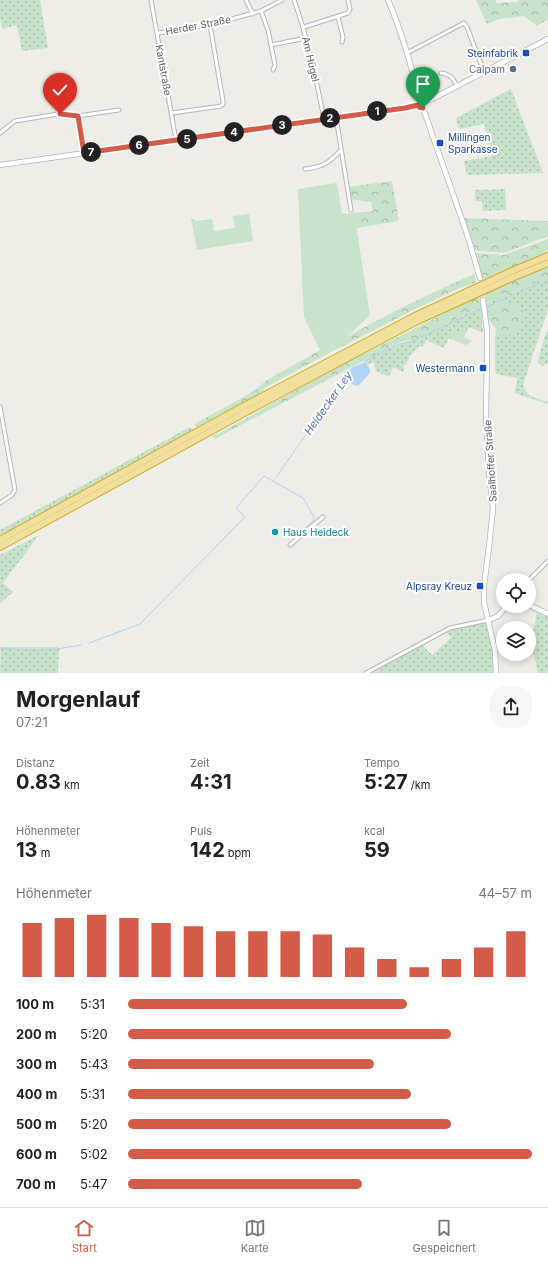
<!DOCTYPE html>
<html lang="de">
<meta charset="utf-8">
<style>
:root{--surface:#fff;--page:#f6f6f6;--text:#202124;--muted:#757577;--line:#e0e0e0;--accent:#d45b48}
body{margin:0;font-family:Inter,sans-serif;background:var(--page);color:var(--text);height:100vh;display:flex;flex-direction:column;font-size:15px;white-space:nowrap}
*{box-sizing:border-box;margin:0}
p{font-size:13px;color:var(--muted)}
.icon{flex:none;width:22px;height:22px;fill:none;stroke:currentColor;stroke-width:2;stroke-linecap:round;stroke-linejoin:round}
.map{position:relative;height:673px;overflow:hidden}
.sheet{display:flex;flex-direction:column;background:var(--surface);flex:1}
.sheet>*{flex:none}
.fabs{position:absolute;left:496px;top:573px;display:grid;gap:8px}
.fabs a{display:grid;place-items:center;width:40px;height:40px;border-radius:50%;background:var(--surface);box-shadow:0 2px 10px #0003;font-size:20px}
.pin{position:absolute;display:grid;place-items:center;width:34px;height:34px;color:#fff;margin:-41px -17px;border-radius:50% 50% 50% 0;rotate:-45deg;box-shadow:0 0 4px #0007}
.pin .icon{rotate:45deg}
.km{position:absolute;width:20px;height:20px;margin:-10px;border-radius:50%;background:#222;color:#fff;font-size:11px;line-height:20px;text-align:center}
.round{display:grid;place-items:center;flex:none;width:42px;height:42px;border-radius:16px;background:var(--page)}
.headline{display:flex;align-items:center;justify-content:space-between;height:68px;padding:0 16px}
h1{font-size:22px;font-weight:700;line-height:30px}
.figures{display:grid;grid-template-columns:repeat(3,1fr);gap:6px;height:68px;padding:4px 16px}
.figures div{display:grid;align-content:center}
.figures b{font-size:20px;font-weight:700}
.figures small{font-size:11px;font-weight:400}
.figures p{font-size:11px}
.chart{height:112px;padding:8px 16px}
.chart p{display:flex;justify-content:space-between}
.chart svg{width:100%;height:72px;margin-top:4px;stroke:var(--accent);stroke-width:6}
ul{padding:0 16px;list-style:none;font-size:13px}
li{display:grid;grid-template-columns:64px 48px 1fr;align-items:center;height:30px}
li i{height:10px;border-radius:5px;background:var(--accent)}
.tabs{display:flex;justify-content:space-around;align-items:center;height:56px;border-top:1px solid var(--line);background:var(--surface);font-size:11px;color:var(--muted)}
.tabs a{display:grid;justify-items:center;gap:2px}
.tabs .current{color:var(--accent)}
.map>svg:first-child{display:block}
</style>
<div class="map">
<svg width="548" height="673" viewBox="0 0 548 673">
<defs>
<pattern id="grass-dots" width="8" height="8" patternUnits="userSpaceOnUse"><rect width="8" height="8" fill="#c7e3c9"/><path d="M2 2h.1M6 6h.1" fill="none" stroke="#a5bba7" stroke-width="1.8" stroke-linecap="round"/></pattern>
<pattern id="forest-crowns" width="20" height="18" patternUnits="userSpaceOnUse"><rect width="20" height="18" fill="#c7e3c9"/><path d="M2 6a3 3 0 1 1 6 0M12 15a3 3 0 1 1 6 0" fill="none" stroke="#a5bba7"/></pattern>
</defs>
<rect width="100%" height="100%" fill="#efede7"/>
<!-- grass -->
<g fill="url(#grass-dots)">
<polygon points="0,0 40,0 48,48 22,51 17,25 3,29 0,20"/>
<polygon points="511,89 543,173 467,175 464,161 492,156 484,124 459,129 456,118"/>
<polygon points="505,189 506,209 505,210 483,211 482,201 475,201 475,190"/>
<path d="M 548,277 L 548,309 L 523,385 C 526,397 538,399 548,402 L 548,404 L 514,393 L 518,378 L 496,374 L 495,371 L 495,337 L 498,337 L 521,307 L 503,304 L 503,301 L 487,308 L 486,303 Z"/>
<path d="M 479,308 L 481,308 L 483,333 L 469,327 L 467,331 L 462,328 L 459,332 L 455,330 L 451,339 L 449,338 L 444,348 L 426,340 L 423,347 L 419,346 L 416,350 L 415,350 L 412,354 L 411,354 L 406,365 L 405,364 L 403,367 L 405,368 L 403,372 L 393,367 L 389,377 L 376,371 L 375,369 L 374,362 L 368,365 L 365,360 C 381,351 394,345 412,340 Z"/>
<polygon points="546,332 548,332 548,363 543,366 539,364 538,360"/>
<polygon points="190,427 194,429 0,536 0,530"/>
<polygon points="39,535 3,583 13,592 0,603 0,555"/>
<polygon points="537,612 548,618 548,673 538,673 531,643"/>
<polygon points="489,620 496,673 366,673 407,650 422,645 432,655 451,638 445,630"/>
<polygon points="1,647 59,647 58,673 0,673"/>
</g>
<!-- forest -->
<g fill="url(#forest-crowns)">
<polygon points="476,0 495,0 497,3 517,2 520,0 548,0 548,19 537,26 524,16 499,19 487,24"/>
<polygon points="392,181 399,221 356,228 354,213 373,211 371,202 350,199 348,187"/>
<polygon points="464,218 548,221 548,236 504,253 478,251 475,249"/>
<polygon points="548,239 548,252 483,280 476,254 478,253 504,255"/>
<polygon points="548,266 548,277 486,303 485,294"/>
<path d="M 474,274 L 476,282 L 470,285 L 462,287 L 417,308 L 335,350 L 264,388 L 263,392 L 201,425 L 198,427 L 195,426 L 196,423 L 242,398 L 255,390 L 267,380 L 320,350 L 322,350 C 342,340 362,328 382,318 C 412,302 443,288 474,274 Z"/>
<polygon points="479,296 481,308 479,308 412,340 404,341 390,347 218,437 216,439 211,436 218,434 332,370"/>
<polygon points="503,301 504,304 521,307 523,308 521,332 495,337 496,335 495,331 496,329 489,320 487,308"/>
</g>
<!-- green -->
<g fill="#c7e3c9">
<polygon points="337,183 342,214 354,213 370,315 346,338 322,350 320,350 304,317 298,189"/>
<polygon points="249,214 253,241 197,250 191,218 197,221 212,219 214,231 235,228 233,216"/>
<polygon points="461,328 467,331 464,337 472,341 466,345 451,339 455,330 459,332"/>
</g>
<!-- water -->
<path fill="#b1d3f4" d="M 366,362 L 370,370 L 370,373 L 358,386 L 351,384 L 347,380 C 347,368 356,366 366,362 Z"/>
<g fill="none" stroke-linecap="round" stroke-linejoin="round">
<!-- stream -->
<g stroke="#b1d3f4" stroke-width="1">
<polyline points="487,307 537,284 548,283"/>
<path d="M 364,362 C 379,354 393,344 410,342 L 481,309"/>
<polyline points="349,372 352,368 356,366"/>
<polyline points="277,476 347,376"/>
<polyline points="273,481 303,498 314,517 313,521 300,532"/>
<polyline points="89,643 140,624 241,521 245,517 236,508 264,476 273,481 274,480"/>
<polyline points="0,648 36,651 57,649 81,645"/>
</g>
<!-- street casing -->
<g stroke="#b4b6ba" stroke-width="5">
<g id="street">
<polyline points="151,0 176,140"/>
<polyline points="246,0 253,14"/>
<path d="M 294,0 C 308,39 316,78 324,119"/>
<polyline points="261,11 268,30 271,45 306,38"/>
<polyline points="338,17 343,37 342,42"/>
<polyline points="304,27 348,13 350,9 348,0"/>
<polyline points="158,33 210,25 261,11 282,0"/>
<polyline points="271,45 275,65 273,70"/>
<polyline points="407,53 464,23 467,27 484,72"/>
<path d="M 441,73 C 450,74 453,78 457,86"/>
<polyline points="172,113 221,106 223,104 223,101 210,25"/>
<polyline points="78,116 84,153"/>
<polyline points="336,117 351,210"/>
<polyline points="0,133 15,121 58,114 78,116 119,110"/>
<path d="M 305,169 C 323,167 329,163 341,150"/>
<polyline points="0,407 15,490 12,495 0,503"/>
<polyline points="290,545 323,517"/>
<polyline points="529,580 548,561"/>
<polyline points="366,673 450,628 489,620"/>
</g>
</g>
<!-- secondary casing -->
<g stroke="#b3b5ba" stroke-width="6">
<g id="secondary">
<path d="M 388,0 C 402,32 411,66 420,99"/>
<polyline points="426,101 432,99 548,39"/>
<polyline points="423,108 468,237 480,278"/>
<polyline points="0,165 405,108 418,105"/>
<polyline points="483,300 487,330 487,347 486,418 489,472 493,508 489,547 484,586 484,602 495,651 496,673"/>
<polyline points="529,605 548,614"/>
<polyline points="489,620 498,616 507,606"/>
</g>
</g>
<!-- highway casing -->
<g stroke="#d8a81d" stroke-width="8">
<g id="highway">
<polyline points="0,540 244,406 415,316 512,271 548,256"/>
<polyline points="0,547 246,412 415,322 514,277 548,263"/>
</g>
</g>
<!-- street -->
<use href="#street" stroke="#fff" stroke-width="3"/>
<!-- secondary -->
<use href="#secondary" stroke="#fff" stroke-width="4.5"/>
<!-- highway -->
<use href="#highway" stroke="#f0df9d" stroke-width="6"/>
</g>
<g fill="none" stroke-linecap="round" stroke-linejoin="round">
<!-- route casing -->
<g stroke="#fff" stroke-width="8">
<polyline id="route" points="60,114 78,116 84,153 405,108 418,105 419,107 423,108"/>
</g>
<!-- route -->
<use href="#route" stroke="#d45b48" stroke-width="5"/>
</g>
<!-- markers -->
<g fill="#1a4fb4" stroke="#fff" stroke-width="1.5">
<rect x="522" y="49" width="8" height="8" rx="2"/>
<rect x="436" y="139" width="8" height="8" rx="2"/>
<rect x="479" y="364" width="8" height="8" rx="2"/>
<rect x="476" y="582" width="8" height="8" rx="2"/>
</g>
<circle fill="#5c6f8a" stroke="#fff" stroke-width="1.5" cx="513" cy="69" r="4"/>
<circle fill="#0f9aa8" stroke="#fff" stroke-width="1.5" cx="275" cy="532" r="4"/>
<g text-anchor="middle" stroke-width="4" stroke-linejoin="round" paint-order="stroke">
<!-- street labels -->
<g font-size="10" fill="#5e6165" stroke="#fff">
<text transform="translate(198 25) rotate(-11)" y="4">Herder Straße</text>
<text transform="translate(311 59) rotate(77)" y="4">Am Hügel</text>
<text transform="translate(164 70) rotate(80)" y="4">Kantstraße</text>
<text transform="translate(490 461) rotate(-94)" y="4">Saalhoffer Straße</text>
</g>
<!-- transit labels -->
<g font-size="10" fill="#164399" stroke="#fff" text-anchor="end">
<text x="518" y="57">Steinfabrik</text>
<text x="448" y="141" text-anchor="start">Millingen<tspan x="448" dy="12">Sparkasse</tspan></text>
<text x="475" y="372">Westermann</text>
<text x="472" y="590">Alpsray Kreuz</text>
</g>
<!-- service labels -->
<g font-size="10" fill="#4e5e75" stroke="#fff" text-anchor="end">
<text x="505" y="73">Calpam</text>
</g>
<!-- culture labels -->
<g font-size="10" fill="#0d838f" stroke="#fff" text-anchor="start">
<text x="283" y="536">Haus Heideck</text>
</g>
<!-- water labels -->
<g font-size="11" font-style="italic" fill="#4f74a5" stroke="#fff">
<text transform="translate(328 403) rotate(-55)" y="4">Heidecker Ley</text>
</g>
</g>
</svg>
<div class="fabs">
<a><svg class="icon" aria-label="locate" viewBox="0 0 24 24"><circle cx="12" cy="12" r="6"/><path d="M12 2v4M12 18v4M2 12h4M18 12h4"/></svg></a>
<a><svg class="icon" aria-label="layers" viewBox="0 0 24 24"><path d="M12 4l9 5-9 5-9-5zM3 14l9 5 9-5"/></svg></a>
</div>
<div class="pin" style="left:423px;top:108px;background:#1e9e55"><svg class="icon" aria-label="arrive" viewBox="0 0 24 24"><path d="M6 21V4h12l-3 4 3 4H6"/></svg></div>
<div class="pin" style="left:60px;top:114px;background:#d93025"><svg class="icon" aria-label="check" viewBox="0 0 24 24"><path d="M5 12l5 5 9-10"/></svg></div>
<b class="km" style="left:377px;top:111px">1</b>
<b class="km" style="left:330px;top:118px">2</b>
<b class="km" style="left:282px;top:125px">3</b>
<b class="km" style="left:234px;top:132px">4</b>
<b class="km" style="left:187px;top:139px">5</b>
<b class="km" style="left:139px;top:145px">6</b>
<b class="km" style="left:91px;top:152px">7</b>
</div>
<section class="sheet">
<div class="headline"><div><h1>Morgenlauf</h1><p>07:21</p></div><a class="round"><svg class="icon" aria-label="share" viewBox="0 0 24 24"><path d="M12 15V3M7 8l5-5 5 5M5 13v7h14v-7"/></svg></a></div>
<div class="figures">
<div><p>Distanz</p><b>0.83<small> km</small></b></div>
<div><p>Zeit</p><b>4:31</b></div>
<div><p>Tempo</p><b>5:27<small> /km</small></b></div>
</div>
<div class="figures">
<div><p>Höhenmeter</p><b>13<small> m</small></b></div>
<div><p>Puls</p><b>142<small> bpm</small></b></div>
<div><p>kcal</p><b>59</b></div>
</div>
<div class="chart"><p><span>Höhenmeter</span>44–57 m</p>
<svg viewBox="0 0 160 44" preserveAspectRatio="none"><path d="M5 44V11M15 44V8M25 44V6M35 44V8M45 44V11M55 44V13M65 44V16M75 44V16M85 44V16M95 44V18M105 44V26M115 44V33M125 44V38M135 44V33M145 44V26M155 44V16"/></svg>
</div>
<ul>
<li><b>100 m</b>5:31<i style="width:69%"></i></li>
<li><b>200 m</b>5:20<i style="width:80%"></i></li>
<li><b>300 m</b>5:43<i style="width:61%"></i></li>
<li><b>400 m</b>5:31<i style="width:70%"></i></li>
<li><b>500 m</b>5:20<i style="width:80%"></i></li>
<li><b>600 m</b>5:02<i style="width:100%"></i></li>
<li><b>700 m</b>5:47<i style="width:58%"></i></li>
</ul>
</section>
<nav class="tabs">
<a class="current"><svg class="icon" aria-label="home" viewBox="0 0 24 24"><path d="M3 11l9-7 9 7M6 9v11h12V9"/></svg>Start</a>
<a><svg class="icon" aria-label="map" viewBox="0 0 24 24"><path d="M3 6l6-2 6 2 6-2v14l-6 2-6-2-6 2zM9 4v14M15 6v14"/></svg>Karte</a>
<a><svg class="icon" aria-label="saved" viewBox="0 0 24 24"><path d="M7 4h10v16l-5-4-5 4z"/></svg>Gespeichert</a>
</nav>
